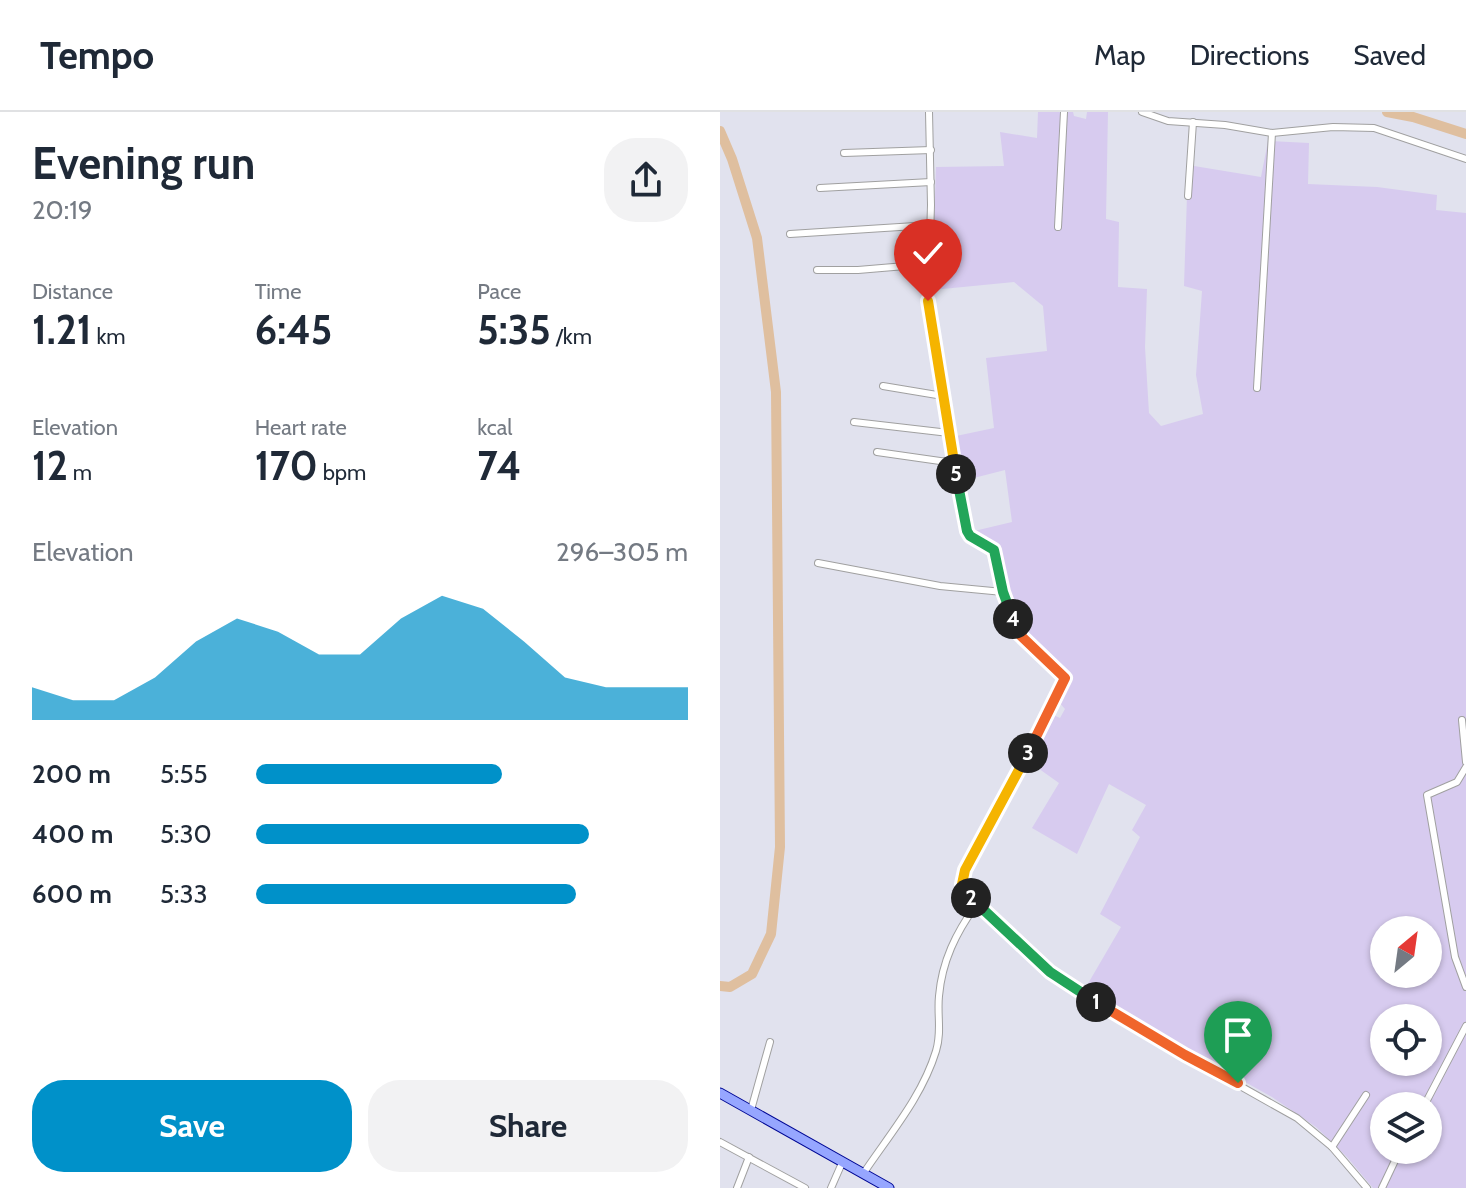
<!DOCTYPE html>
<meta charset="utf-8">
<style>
:root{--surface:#fff;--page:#f2f2f3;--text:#1f2937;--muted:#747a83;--line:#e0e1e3;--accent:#0091c9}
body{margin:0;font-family:Cabin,sans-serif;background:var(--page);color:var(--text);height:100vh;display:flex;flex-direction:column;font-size:30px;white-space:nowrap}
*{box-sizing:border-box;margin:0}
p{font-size:26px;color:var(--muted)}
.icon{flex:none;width:44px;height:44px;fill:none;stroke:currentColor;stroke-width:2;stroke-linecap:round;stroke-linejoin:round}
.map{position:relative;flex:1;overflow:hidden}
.panel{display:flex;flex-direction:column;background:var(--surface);width:720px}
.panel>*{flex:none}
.needle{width:52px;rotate:29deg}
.controls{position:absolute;left:650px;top:804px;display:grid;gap:16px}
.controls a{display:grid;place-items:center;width:72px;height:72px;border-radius:50%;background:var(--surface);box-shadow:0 2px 6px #0004;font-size:40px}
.pin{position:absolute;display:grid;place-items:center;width:68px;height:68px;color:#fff;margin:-82px -34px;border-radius:50% 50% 50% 0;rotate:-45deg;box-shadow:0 0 8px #0007}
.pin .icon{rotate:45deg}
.km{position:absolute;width:40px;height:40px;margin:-20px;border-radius:50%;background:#222;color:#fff;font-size:22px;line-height:40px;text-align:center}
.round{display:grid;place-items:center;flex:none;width:84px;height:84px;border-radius:32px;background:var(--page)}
.overview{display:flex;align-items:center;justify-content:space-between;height:136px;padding:0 32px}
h1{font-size:44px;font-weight:700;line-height:60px}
.stats{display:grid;grid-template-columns:repeat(3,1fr);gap:12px;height:136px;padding:8px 32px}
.stats div{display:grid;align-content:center}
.stats b{font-size:40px;font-weight:700}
.stats small{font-size:22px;font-weight:400}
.stats p{font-size:22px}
.chart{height:224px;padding:16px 32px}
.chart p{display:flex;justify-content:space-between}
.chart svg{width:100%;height:144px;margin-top:8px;fill:var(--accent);opacity:.7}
.primary-button{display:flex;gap:16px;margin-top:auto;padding:16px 32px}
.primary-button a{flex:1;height:92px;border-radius:32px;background:var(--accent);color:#fff;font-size:32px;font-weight:700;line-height:92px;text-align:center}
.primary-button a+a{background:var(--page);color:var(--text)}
ul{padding:0 32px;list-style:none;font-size:26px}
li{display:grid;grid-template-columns:128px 96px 1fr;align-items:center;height:60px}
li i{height:20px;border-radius:10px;background:var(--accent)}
header{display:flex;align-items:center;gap:48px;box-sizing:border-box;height:112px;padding:0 40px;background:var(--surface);border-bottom:2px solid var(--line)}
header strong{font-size:38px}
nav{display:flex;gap:44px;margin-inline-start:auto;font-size:28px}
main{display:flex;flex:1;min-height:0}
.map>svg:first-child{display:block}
</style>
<header>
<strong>Tempo</strong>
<nav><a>Map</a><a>Directions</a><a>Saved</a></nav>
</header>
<main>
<section class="panel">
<div class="overview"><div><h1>Evening run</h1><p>20:19</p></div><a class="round"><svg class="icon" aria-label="share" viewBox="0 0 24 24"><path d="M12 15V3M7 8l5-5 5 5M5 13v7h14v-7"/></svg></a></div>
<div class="stats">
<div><p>Distance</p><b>1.21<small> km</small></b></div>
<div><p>Time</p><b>6:45</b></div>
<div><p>Pace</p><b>5:35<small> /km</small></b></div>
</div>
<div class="stats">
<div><p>Elevation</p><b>12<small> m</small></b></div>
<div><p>Heart rate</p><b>170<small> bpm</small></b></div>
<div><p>kcal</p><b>74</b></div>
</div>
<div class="chart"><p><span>Elevation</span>296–305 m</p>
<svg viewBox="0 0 160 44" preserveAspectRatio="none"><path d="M0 44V34L10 38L20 38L30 31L40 20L50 13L60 17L70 24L80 24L90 13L100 6L110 10L120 20L130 31L140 34L150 34L160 34V44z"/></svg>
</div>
<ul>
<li><b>200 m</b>5:55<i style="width:57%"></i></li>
<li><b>400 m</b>5:30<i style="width:77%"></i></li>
<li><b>600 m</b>5:33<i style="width:74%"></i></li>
</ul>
<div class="primary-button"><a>Save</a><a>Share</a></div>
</section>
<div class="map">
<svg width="746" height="1076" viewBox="0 0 746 1076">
<rect width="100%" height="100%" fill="#e1e2ee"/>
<!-- farmland -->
<path fill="#d7cbef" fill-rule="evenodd" d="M 318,0 L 353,0 L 354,4 L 366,7 L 367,0 L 388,0 L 386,107 L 399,110 L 398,175 L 427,177 L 425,235 L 429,301 L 441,314 L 483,302 L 476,263 L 482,179 L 464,174 L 468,53 L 541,65 L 548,29 L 589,31 L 588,72 L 657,75 L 717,83 L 716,98 L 746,101 L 746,1076 L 653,1076 L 627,1045 L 596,1015 L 552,985 L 453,930 L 366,875 L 401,815 L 380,802 L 420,725 L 412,718 L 426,693 L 389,672 L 357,742 L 312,716 L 339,671 L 308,649 L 331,602 L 340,606 L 345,597 L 338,589 L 345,571 L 345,560 L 297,521 L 284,493 L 279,441 L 250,420 L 292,410 L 285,358 L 242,369 L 236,324 L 274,316 L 266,246 L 327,239 L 323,194 L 294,170 L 212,178 L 216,55 L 284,54 L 280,20 L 317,26 ZM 664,818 L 708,818 L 708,862 L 664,862 ZM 664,906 L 708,906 L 708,950 L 664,950 ZM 664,994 L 708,994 L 708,1038 L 664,1038 Z"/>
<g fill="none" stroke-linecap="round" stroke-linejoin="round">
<!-- river -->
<g stroke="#dfbf9f" stroke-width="10">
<polyline points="667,0 693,5 746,22"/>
<polyline points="0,19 12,47 37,126 56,280 60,735 51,822 32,862 10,875 0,874"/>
</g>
<!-- minor casing -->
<g stroke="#a0a0a0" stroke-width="8">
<g id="minor">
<polyline points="209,0 211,93 208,189 246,415 250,424 274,438 283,480 298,521 345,566 245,758 242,772 256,793 330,860 465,943 577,1006 612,1035 647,1076"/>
<polyline points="422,0 448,9 505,13 552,21 613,15 654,16 746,47"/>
<polyline points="124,41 211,38"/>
<polyline points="100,76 211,70"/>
<polyline points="468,84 473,10"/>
<polyline points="338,115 344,0"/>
<polyline points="70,122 211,113"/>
<polyline points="97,158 138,158 209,152"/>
<polyline points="163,274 223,284"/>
<polyline points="537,276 552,21"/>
<polyline points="134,310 229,321"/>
<polyline points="157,340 234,351"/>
<polyline points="98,451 220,474 283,480"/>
<polyline points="742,608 746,650"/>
<polyline points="746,655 737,670 707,683 735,845 746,875"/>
<polyline points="704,994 746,914"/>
<polyline points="31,998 50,930"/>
<polyline points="0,1030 85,1076"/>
<polyline points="612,1035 646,983"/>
<path d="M 143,1062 C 169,1023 202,985 216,939 C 222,920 217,903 219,884 C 222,849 236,821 256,793"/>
<polyline points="17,1076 29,1045"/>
<polyline points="111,1076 122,1051"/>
<polyline points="662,1076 680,1038"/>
</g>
</g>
<!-- primary casing -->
<g stroke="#000895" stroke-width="11">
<polyline id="primary" points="0,981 169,1076"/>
</g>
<!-- minor -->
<use href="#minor" stroke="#fff" stroke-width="6"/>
<!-- primary -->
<use href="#primary" stroke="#96a6ff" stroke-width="9"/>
</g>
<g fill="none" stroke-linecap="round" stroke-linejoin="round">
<!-- split-1 casing -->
<g stroke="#fff" stroke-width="16">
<polyline id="split-1" points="376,890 465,943 518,971"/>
</g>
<!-- split-2 casing -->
<g stroke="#fff" stroke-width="16">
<polyline id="split-2" points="251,786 330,860 376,890"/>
</g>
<!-- split-3 casing -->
<g stroke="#fff" stroke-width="16">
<polyline id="split-3" points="251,786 242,772 245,758 308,641"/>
</g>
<!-- split-4 casing -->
<g stroke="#fff" stroke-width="16">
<polyline id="split-4" points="293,507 298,521 345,566 308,641"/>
</g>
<!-- split-5 casing -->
<g stroke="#fff" stroke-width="16">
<polyline id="split-5" points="236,362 247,419 250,424 274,438 283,480 293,507"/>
</g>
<!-- split-6 casing -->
<g stroke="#fff" stroke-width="16">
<polyline id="split-6" points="208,189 236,362"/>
</g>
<!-- split-1 -->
<use href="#split-1" stroke="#f0652b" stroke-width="10"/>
<!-- split-2 -->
<use href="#split-2" stroke="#22a559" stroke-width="10"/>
<!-- split-3 -->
<use href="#split-3" stroke="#f5b400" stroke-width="10"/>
<!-- split-4 -->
<use href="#split-4" stroke="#f0652b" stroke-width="10"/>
<!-- split-5 -->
<use href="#split-5" stroke="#22a559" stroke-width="10"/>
<!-- split-6 -->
<use href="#split-6" stroke="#f5b400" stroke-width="10"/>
</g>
</svg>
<div class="controls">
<a><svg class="needle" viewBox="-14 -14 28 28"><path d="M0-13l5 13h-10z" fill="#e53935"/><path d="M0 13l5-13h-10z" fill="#747a83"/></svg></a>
<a><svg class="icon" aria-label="locate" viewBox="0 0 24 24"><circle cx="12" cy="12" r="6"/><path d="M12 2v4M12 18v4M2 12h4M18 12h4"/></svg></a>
<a><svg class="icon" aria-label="layers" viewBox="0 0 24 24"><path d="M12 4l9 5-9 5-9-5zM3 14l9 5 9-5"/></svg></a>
</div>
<div class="pin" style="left:518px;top:971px;background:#1e9e55"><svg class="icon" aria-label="arrive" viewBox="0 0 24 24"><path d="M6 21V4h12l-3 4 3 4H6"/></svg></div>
<div class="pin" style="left:208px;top:189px;background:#d93025"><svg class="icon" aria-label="check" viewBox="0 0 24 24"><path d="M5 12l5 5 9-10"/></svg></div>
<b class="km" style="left:376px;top:890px">1</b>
<b class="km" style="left:251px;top:786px">2</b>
<b class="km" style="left:308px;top:641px">3</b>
<b class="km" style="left:293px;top:507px">4</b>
<b class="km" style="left:236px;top:362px">5</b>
</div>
</main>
